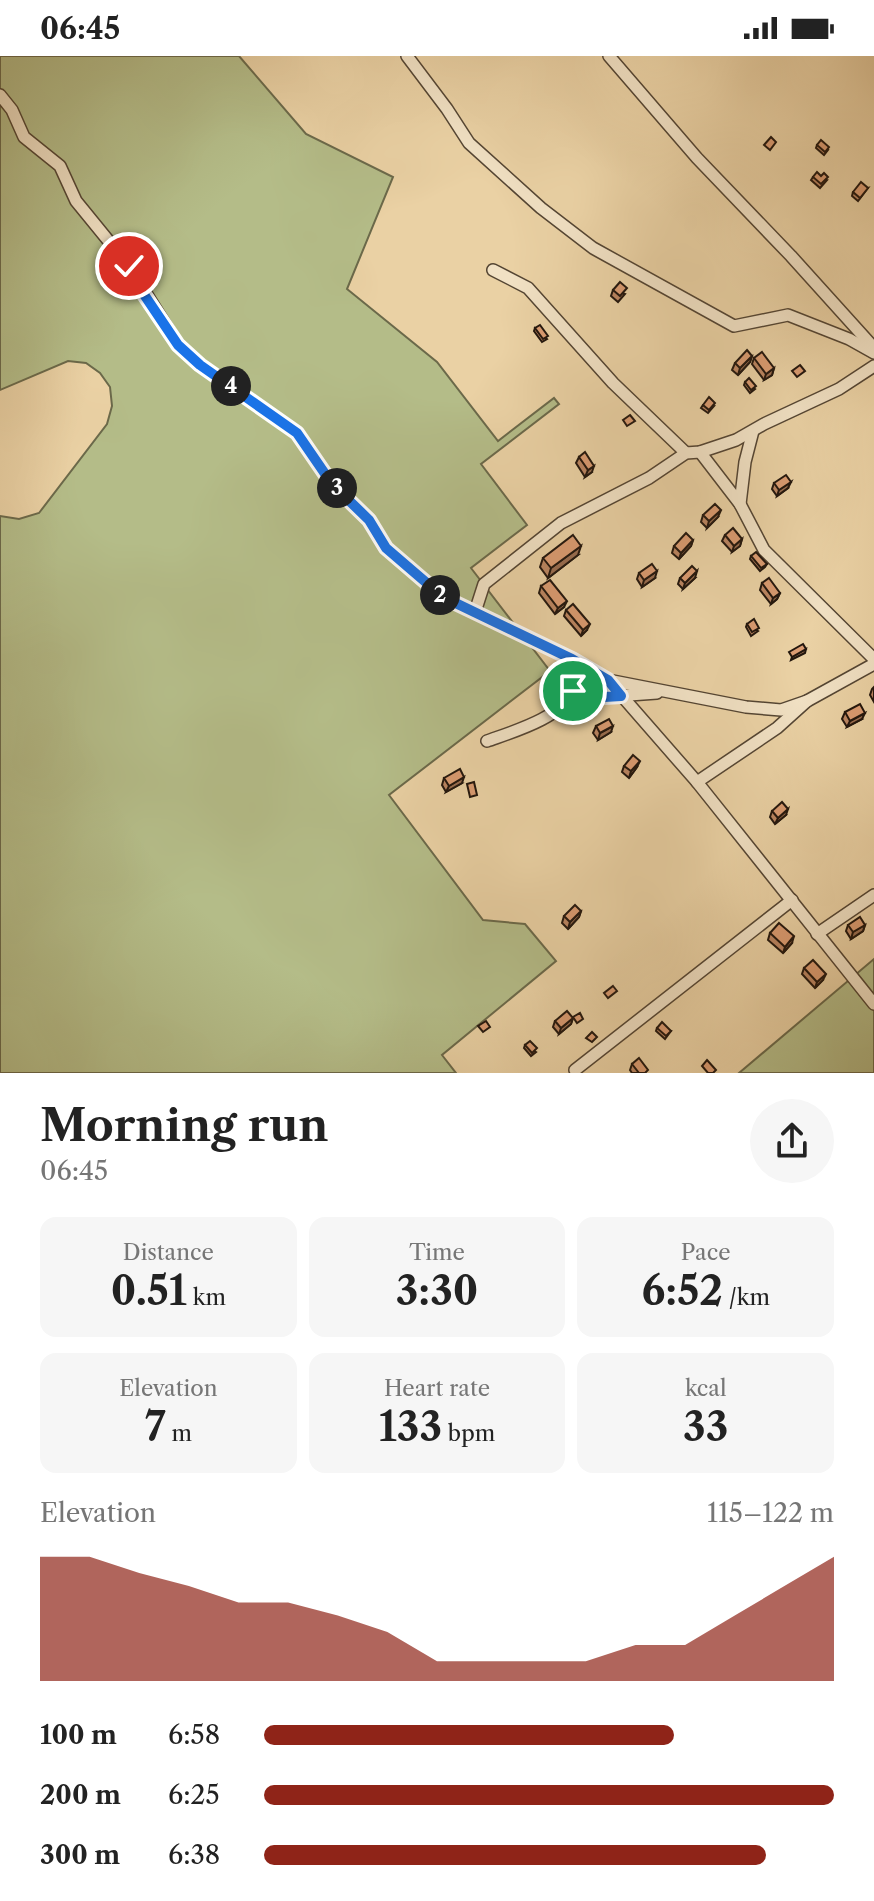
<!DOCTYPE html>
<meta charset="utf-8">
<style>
:root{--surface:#fff;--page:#f6f6f6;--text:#222;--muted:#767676;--accent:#8f2418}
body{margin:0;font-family:"Libre Caslon Text",serif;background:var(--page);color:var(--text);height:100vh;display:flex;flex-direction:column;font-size:30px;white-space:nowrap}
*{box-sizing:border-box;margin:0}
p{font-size:26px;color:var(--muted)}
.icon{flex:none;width:44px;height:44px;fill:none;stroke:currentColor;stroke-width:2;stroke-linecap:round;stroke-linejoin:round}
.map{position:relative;height:1017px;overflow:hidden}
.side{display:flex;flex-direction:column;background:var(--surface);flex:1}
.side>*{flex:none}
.pin{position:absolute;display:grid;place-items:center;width:68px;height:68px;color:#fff;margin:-34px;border:4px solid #fff;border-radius:50%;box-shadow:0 2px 8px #0007}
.km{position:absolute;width:40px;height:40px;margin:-20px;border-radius:50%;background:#222;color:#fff;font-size:22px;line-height:40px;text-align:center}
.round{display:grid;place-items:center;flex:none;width:84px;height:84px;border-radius:42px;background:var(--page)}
.overview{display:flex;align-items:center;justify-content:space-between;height:136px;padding:0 40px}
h1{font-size:44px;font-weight:700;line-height:60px}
.stats{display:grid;grid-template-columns:repeat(3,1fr);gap:12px;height:136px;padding:8px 40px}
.stats div{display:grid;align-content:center;border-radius:16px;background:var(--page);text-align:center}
.stats b{font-size:40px;font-weight:700}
.stats small{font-size:22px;font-weight:400}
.stats p{font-size:22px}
.chart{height:224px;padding:16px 40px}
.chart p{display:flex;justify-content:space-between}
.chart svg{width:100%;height:144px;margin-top:8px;fill:var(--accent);opacity:.7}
ul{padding:0 40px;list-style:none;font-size:26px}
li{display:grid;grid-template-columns:128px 96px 1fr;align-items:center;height:60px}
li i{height:20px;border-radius:10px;background:var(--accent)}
.status{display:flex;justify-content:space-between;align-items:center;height:56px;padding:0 40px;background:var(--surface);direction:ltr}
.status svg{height:22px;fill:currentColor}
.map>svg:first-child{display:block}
</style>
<div class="status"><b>06:45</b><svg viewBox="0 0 49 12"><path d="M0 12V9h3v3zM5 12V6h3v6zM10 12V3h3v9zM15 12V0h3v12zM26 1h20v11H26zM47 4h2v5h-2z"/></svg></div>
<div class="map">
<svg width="874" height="1017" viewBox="0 0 874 1017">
<rect width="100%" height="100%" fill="#ead1a4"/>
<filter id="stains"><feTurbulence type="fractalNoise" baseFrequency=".0025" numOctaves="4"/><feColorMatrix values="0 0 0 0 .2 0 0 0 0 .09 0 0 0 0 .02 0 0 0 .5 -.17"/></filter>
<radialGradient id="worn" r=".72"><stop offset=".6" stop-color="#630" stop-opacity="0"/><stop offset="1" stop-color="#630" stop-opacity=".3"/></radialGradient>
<!-- green -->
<g fill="#b4bc88" stroke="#6b694a" stroke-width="2">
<polygon points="0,0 239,0 306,78 393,121 347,233 437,306 498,385 554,342 559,348 481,408 527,469 471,512 550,615 389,739 483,864 525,868 556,905 442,999 456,1017 0,1017 0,460 19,463 39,457 107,368 112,350 110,331 100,317 86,307 68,305 0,334"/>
<polygon points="874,903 874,1017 739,1017"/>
</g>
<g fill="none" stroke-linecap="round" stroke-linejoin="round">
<!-- minor casing -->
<g stroke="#544533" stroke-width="14">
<g id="minor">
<polyline points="407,0 447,53 469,87 541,152 593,192 734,270 788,259 849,283 874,297"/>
<polyline points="609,0 697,102 791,200 874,292"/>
<polyline points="0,39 12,54 24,81 60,110 76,145 129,210 178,289 200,309 297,377 332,428 369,464 386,492 443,541 572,603 608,624 746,651 781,654 807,645"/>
<polyline points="493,214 528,232 613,327 686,397"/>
<polyline points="700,396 740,448 764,494 874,603"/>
<polyline points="740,448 745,406 753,375"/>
<polyline points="475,556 484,528 561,467 649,422 686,397 700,396 736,384 764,368 839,333 874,310"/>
<polyline points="608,624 697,726 874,948"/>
<polyline points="561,653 588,642 657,637"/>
<path d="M 487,685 C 512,676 564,661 573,634 C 575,628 576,621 577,615"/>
<polyline points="697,726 777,672 807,645 874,608"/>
<polyline points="817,878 874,839"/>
<polyline points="575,1014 792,844"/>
</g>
</g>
<!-- minor -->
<use href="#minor" stroke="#f1e1c4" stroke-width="11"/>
</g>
<!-- wall -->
<g fill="#bc8662" stroke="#22160d" stroke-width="2">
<polygon points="817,89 828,94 824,99 816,92"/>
<polygon points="813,121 827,124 820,132 811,124"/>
<polygon points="868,132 858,145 852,140 853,136"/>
<polygon points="613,234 625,238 618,246 611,240"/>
<polygon points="535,272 547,283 542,286 534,275"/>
<polygon points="752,300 750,306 738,319 732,314 735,307"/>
<polygon points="754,302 774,312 772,319 764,324 752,308"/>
<polygon points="745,326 755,333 750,337 744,329"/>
<polygon points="703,349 714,350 708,357 701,352"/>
<polygon points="579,401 592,416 585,421 576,407"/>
<polygon points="774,427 788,432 777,440 772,433"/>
<polygon points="703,459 718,461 707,472 701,466"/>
<polygon points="725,479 742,483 740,490 732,496 722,485"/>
<polygon points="693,484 691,490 679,503 672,497 674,490"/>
<polygon points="578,499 548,522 540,511 543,502"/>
<polygon points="751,500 767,508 765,511 760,515 750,503"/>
<polygon points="639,517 655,522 642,531 637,523"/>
<polygon points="680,522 695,522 683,533 678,528"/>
<polygon points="762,527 780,537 777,543 771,548 760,534"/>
<polygon points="541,530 564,551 555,558 539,537"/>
<polygon points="566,554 587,574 581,580 564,560"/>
<polygon points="747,568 758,575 751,580 746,571"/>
<polygon points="874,631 874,646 870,639 872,633"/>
<polygon points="845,656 862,663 847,671 842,663"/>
<polygon points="596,670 611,676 598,684 593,677"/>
<polygon points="624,710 637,711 629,722 622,716"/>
<polygon points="444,722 462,727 446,736 442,729"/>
<polygon points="772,755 786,759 775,768 770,761"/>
<polygon points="581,855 579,861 568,873 562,867 564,860"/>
<polygon points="848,869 865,869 863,875 851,883 846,875"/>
<polygon points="770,877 792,887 783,897 768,884"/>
<polygon points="804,912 823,924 815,932 802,918"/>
<polygon points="573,962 571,968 559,978 553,971 555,965"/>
<polygon points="657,972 671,975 665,983 656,975"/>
<polygon points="525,989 536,996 531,1000 524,992"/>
<polygon points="632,1008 645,1017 632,1017 630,1014"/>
</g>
<!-- shaded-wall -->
<g fill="#996d50" stroke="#22160d" stroke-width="2">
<polygon points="752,300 750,306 738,319 740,312"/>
<polygon points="774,312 772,319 764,324 766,318"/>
<polygon points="594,410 592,416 585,421 588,414"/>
<polygon points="791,426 788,432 777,440 779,434"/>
<polygon points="721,454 718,461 707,472 709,465"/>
<polygon points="742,483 740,490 732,496 734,490"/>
<polygon points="693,484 691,490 679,503 681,497"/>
<polygon points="581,490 578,499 548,522 551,512"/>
<polygon points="657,515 655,522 642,531 644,524"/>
<polygon points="697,515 695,522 683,533 685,527"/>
<polygon points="780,537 777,543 771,548 773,542"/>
<polygon points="567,545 564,551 555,558 558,552"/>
<polygon points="590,568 587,574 581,580 583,574"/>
<polygon points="806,593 805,597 791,604 792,601"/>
<polygon points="865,657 862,663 847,671 850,665"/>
<polygon points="613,670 611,676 598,684 600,677"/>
<polygon points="640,705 637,711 629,722 631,715"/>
<polygon points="464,721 462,727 446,736 449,730"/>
<polygon points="788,753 786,759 775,768 778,762"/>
<polygon points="581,855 579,861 568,873 570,866"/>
<polygon points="865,869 863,875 851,883 853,876"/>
<polygon points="794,880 792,887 783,897 785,891"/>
<polygon points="826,918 823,924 815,932 817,926"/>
<polygon points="573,962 571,968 559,978 561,972"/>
</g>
<!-- building -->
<g fill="#db9c72" stroke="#22160d" stroke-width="2">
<polygon points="771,81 776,86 770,94 764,89"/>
<polygon points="821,84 829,91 825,96 817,89"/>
<polygon points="817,116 821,120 824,117 828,121 821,128 813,121"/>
<polygon points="861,126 868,132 860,142 853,136"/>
<polygon points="620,226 627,232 620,240 613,234"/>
<polygon points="540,269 548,280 543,283 535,272"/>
<polygon points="747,294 752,300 740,312 735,307"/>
<polygon points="762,296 774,312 766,318 754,302"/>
<polygon points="800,309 805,315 797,321 792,315"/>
<polygon points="749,322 756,330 751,334 745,326"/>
<polygon points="709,341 715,347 709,354 703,349"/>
<polygon points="630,359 635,365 627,370 623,364"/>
<polygon points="585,396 594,410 588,414 579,401"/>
<polygon points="786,419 791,426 779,434 774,427"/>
<polygon points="715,448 721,454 709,465 703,459"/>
<polygon points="733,472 742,483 734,490 725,479"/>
<polygon points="686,477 693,484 681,497 674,490"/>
<polygon points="573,479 581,490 551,512 543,502"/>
<polygon points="756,496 767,508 761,512 751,500"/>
<polygon points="652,508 657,515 644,524 639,517"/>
<polygon points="692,510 697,515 685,527 680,522"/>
<polygon points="769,522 780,537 773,542 762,527"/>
<polygon points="550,524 567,545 558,552 541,530"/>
<polygon points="573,548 590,568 583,574 566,554"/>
<polygon points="754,563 759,572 752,576 747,568"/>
<polygon points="803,588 806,593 792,601 789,596"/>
<polygon points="860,648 865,657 850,665 845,656"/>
<polygon points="609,663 613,670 600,677 596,670"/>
<polygon points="633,699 640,705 631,715 624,710"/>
<polygon points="460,713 464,721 449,730 444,722"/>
<polygon points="474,726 477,739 470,741 467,728"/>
<polygon points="782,746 788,753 778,762 772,755"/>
<polygon points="575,849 581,855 570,866 564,860"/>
<polygon points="860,861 865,869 853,876 848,869"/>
<polygon points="779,867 794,880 785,891 770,877"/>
<polygon points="813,904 826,918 817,926 804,912"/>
<polygon points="613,930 617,935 608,942 604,937"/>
<polygon points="567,955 573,962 561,972 555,965"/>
<polygon points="580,957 583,963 577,967 573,961"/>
<polygon points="486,965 490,971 483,976 478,970"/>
<polygon points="662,966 671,975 666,980 657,972"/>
<polygon points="592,976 597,981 592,986 586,982"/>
<polygon points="530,985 537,992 532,997 525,989"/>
<polygon points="639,1002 648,1014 645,1017 639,1017 632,1008"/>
<polygon points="707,1004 716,1014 713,1017 708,1017 702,1010"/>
</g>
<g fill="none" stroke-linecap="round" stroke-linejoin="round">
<!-- route casing -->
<g stroke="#fff" stroke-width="16">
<polyline id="route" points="129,210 143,237 178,289 200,309 297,377 332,428 369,464 386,492 443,541 572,603 608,624 621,640 588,642 557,654 565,648 573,635"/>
</g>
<!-- route -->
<use href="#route" stroke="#1a73e8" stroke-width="10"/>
</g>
<rect width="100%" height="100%" filter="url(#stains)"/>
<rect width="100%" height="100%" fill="url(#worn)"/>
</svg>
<div class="pin" style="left:573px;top:635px;background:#1e9e55"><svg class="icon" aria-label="arrive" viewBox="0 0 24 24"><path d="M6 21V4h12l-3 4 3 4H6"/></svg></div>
<div class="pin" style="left:129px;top:210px;background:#d93025"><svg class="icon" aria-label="check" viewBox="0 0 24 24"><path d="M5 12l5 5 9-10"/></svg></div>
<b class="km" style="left:440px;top:539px">2</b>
<b class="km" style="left:337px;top:432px">3</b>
<b class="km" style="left:231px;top:330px">4</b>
</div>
<section class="side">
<div class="overview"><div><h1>Morning run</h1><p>06:45</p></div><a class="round"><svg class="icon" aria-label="share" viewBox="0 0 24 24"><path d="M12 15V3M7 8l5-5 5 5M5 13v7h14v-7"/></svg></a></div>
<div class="stats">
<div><p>Distance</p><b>0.51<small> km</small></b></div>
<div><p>Time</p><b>3:30</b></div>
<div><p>Pace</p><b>6:52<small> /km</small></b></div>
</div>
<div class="stats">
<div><p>Elevation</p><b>7<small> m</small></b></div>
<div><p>Heart rate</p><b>133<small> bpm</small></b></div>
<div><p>kcal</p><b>33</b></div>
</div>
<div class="chart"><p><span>Elevation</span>115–122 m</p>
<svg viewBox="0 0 160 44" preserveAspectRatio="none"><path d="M0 44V6L10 6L20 11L30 15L40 20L50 20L60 24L70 29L80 38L90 38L100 38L110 38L120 33L130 33L140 24L150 15L160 6V44z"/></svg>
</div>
<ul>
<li><b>100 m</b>6:58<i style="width:72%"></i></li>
<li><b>200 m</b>6:25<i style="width:100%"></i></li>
<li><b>300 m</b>6:38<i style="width:88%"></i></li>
</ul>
</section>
